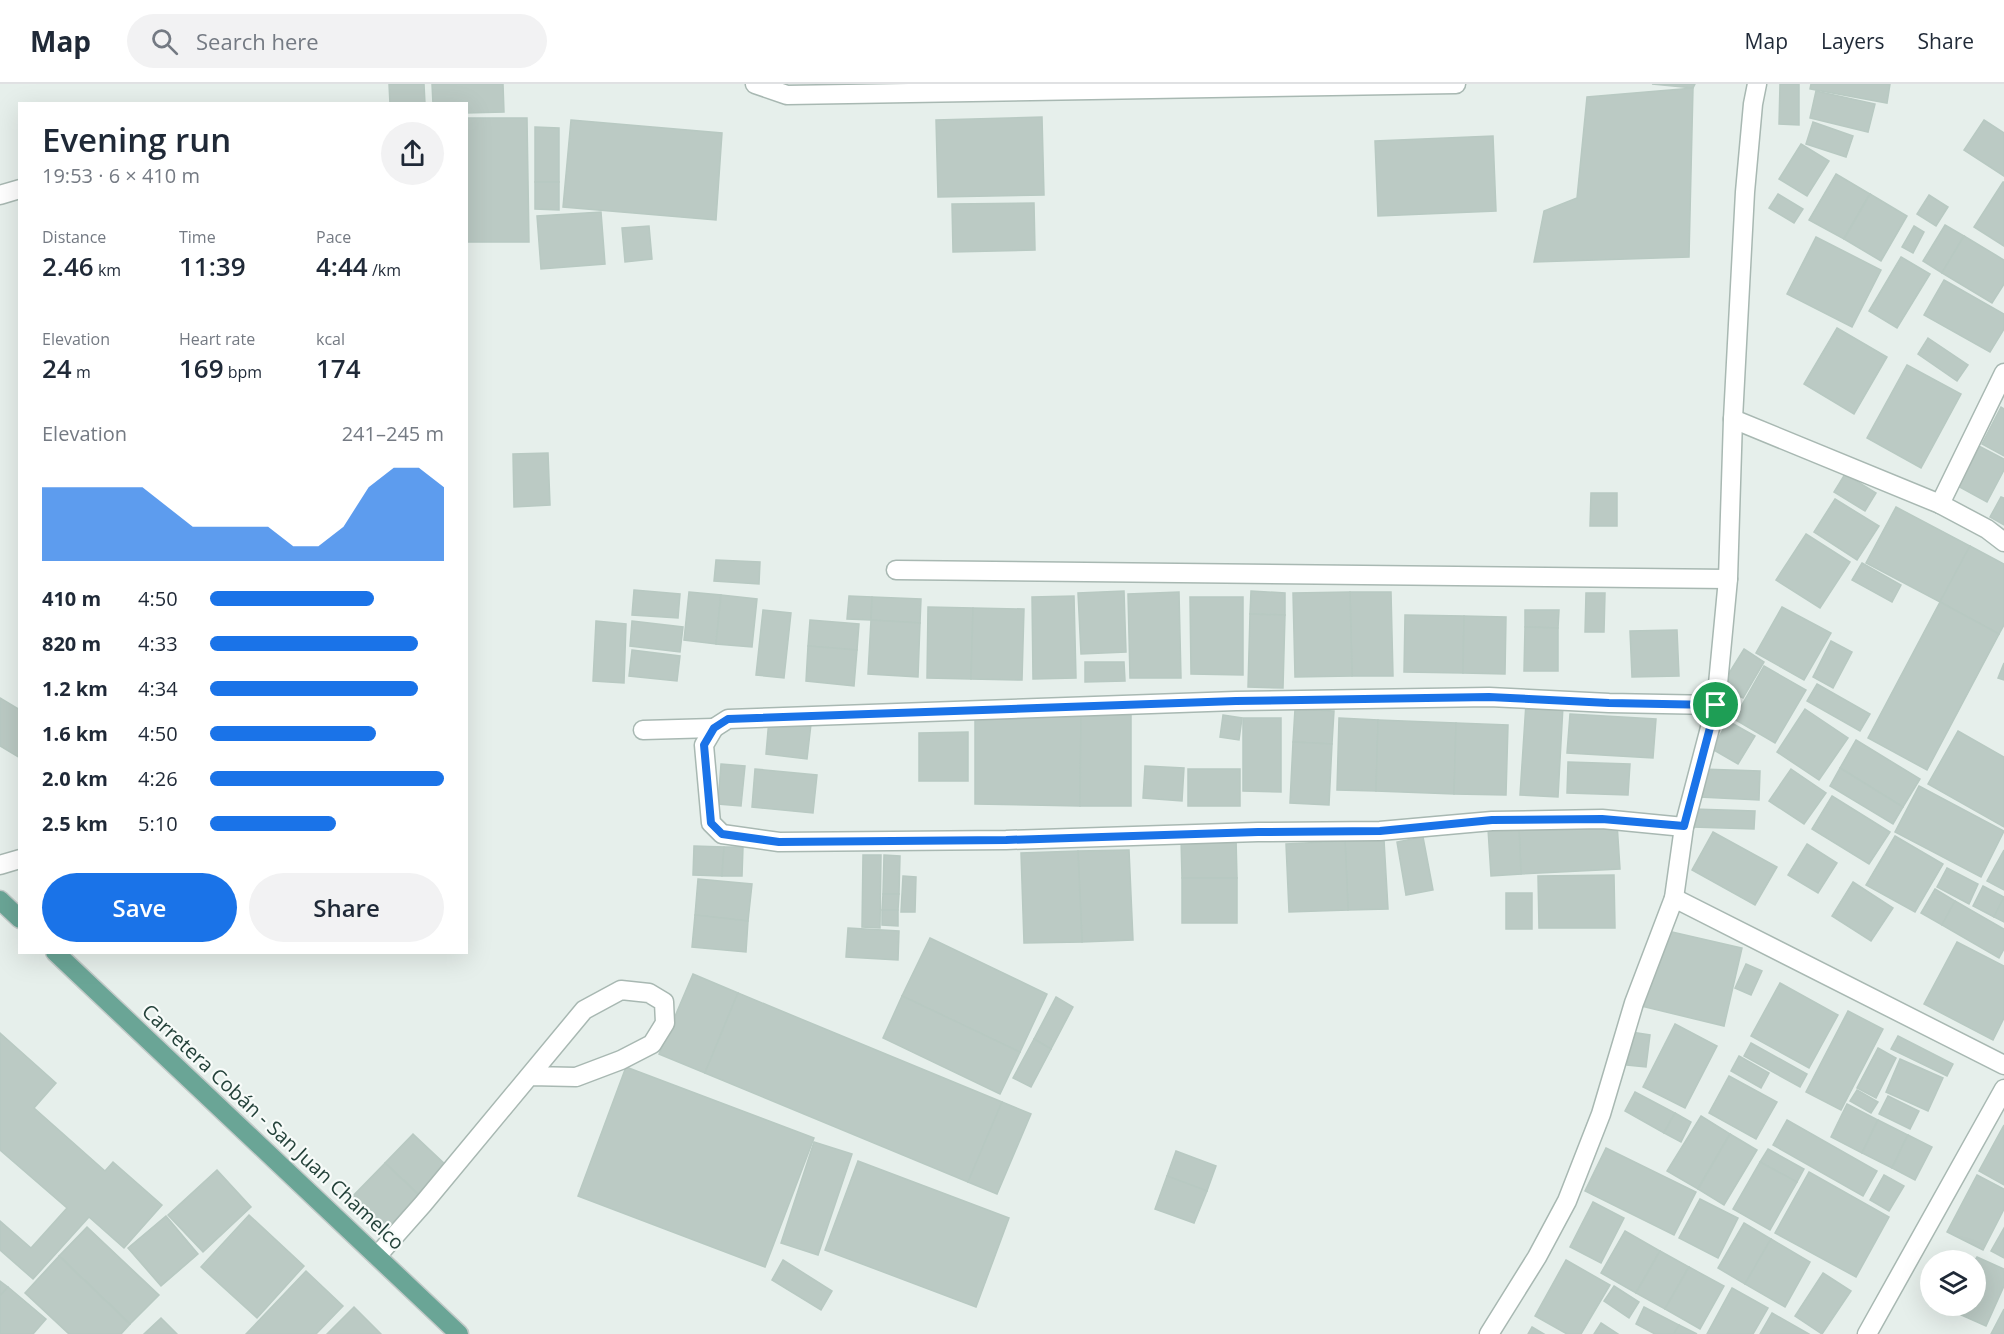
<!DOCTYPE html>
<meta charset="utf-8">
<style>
:root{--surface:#fff;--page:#f2f2f3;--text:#1f2937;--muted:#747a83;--line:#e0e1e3;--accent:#1a73e8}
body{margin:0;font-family:"Open Sans",sans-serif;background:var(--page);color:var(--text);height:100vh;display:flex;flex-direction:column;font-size:22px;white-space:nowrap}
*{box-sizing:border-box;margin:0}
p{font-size:20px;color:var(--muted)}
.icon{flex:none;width:33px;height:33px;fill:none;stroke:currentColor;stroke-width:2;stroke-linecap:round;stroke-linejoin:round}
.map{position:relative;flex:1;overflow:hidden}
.panel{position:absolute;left:18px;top:18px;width:450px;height:852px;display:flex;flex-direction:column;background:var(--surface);border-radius:0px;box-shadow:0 6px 24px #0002}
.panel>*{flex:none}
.tools{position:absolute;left:1920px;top:1166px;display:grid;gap:12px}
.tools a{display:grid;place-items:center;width:66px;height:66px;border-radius:50%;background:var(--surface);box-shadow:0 6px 24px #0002;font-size:30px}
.pin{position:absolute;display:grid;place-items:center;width:51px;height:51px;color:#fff;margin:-26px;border:3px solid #fff;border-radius:50%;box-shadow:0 2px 6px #0007}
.round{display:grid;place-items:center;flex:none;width:63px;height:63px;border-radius:32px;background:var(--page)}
.head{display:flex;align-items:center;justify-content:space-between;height:102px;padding:0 24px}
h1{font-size:33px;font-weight:600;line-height:45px}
.stats{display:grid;grid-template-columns:repeat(3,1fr);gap:9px;height:102px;padding:6px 24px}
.stats div{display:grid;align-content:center}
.stats b{font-size:26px;font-weight:600}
.stats small{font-size:16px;font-weight:400}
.stats p{font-size:16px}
.chart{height:168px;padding:12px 24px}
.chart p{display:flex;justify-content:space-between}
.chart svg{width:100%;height:108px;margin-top:6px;fill:var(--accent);opacity:.7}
.button{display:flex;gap:12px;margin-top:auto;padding:12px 24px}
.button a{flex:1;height:69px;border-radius:36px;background:var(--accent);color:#fff;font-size:24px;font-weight:600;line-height:69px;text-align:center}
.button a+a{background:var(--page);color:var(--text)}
ul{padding:0 24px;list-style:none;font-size:20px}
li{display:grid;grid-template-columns:96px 72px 1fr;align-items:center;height:45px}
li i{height:15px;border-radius:8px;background:var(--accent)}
header{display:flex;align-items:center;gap:36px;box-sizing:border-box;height:84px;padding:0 30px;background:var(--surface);border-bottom:2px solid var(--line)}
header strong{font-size:28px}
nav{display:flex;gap:33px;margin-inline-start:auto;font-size:21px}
.search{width:420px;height:54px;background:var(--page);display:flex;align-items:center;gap:15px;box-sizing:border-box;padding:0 21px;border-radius:33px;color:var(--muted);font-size:22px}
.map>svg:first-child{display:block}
</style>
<header>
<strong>Map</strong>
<div class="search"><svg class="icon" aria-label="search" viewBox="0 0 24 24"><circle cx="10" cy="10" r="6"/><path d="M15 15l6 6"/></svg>Search here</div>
<nav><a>Map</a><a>Layers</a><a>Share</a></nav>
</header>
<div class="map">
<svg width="2004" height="1250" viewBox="0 0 2004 1250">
<rect width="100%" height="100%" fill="#e6efeb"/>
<!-- building -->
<g fill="#bbcac4" stroke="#b8c9c2" stroke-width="1.5">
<polygon points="389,0 424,0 425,20 390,20"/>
<polygon points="432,0 503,0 504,28 466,29 466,20 433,20"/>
<polygon points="1652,0 1695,0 1693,4"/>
<polygon points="1780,0 1799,0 1799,41 1779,40"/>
<polygon points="1811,0 1890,0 1887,19 1810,5"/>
<polygon points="1693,4 1689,173 1534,178 1544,127 1577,114 1587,13"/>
<polygon points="1816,7 1875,20 1868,48 1810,34"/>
<polygon points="1042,33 1044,111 938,113 936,36"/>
<polygon points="466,34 527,34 529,158 466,158"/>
<polygon points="571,36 722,49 716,136 563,123"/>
<polygon points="1984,36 2004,49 2004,92 1964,66"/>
<polygon points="1813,38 1853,52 1846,73 1806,60"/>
<polygon points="535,43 559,44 559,98 535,98"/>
<polygon points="1493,52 1496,127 1378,132 1375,57"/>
<polygon points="1801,60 1829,77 1807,112 1779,95"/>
<polygon points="1836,90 1870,110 1844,155 1809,136"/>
<polygon points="535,98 559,98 559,126 535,125"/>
<polygon points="2003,98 2004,98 2004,162 1974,143"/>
<polygon points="1778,110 1803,125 1794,139 1769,124"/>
<polygon points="1870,110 1907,132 1881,177 1844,155"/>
<polygon points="1929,111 1948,123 1936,142 1917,130"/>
<polygon points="1034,119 1035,166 953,168 952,120"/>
<polygon points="601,128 605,180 541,185 537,132"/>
<polygon points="1945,141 1964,152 1942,189 1923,177"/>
<polygon points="649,142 652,175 625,178 622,144"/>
<polygon points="1914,142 1924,148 1913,169 1902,163"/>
<polygon points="1964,152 2004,176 2004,200 1992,219 1942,189"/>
<polygon points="1816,153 1881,186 1852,243 1787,210"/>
<polygon points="1901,173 1930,190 1897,244 1869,227"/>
<polygon points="1944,196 2004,230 2004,245 1990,268 1924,231"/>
<polygon points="1837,244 1887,273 1854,330 1804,300"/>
<polygon points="1928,254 1968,281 1957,297 1918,270"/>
<polygon points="1907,281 1961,310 1921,384 1867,354"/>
<polygon points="2001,323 2004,325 2004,372 1982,360"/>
<polygon points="1975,360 2004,375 2004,386 1987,418 1954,400"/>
<polygon points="548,369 550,421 514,423 513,370"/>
<polygon points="1845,390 1876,409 1865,427 1834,408"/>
<polygon points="1591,409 1617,409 1617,442 1590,442"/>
<polygon points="2001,413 2004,414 2004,441 1990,433"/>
<polygon points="1835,415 1879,442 1857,476 1814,448"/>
<polygon points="1896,423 1970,462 1940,518 1866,479"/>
<polygon points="1806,450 1850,478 1820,524 1776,496"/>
<polygon points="1970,462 2004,480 2004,541 1999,550 1940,518"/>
<polygon points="716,476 760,478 759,500 714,497"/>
<polygon points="1862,479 1901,501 1892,518 1852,496"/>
<polygon points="634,506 680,510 678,534 632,531"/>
<polygon points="1124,507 1126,568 1081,570 1078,509"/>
<polygon points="1251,507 1285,509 1285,531 1250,530"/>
<polygon points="689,508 721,511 716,560 684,556"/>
<polygon points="1179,508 1181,594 1130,594 1128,510"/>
<polygon points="1350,508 1391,508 1393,592 1352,592"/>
<polygon points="1350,508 1352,592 1295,593 1293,509"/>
<polygon points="1586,509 1605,509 1604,548 1585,548"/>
<polygon points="721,511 757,515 752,563 716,560"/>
<polygon points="849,512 872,513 871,536 847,535"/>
<polygon points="1074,512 1076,594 1033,595 1032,513"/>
<polygon points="872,513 921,515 920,539 871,536"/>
<polygon points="1190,513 1243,513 1243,591 1191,590"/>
<polygon points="1940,518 1999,550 1927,686 1868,654"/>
<polygon points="928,523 973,524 971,595 927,594"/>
<polygon points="1782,523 1831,549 1804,596 1756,569"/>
<polygon points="973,524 1024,525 1022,596 971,595"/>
<polygon points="763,526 791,529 784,594 756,591"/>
<polygon points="1525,526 1559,526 1558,544 1525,543"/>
<polygon points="1250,530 1285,531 1283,604 1248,603"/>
<polygon points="1405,531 1464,532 1463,589 1404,588"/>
<polygon points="1464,532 1506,533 1505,590 1463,589"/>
<polygon points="810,536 859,540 857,566 808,562"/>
<polygon points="871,536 920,539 918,593 868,590"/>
<polygon points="596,537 626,540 624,599 593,597"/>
<polygon points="632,537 683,543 680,568 630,562"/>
<polygon points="1525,543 1558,544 1558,587 1524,587"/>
<polygon points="1677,546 1679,592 1632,593 1630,547"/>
<polygon points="1831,557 1852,568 1833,604 1813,593"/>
<polygon points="808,562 857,566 854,602 806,597"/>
<polygon points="1744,565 1764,578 1743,614 1721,602"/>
<polygon points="632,566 680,572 677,597 629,592"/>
<polygon points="1085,578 1124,578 1125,597 1085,598"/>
<polygon points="2004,579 2004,596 1998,594"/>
<polygon points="1764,582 1806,606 1775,659 1734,635"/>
<polygon points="1817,600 1870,630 1860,647 1807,617"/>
<polygon points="0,614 20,626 20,674 0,662"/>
<polygon points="1526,619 1563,622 1558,713 1520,711"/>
<polygon points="1295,625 1334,627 1332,660 1293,658"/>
<polygon points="1805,625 1848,654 1819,696 1777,668"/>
<polygon points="975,628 1081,630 1080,722 975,720"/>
<polygon points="1081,630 1131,630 1131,722 1080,722"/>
<polygon points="1570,630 1656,635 1653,674 1567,669"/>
<polygon points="1223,631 1242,634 1239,656 1220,653"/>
<polygon points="1243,634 1281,634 1281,708 1243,707"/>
<polygon points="1339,634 1378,636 1376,707 1337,706"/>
<polygon points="769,635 811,640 807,675 766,670"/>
<polygon points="1378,636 1456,639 1454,710 1376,707"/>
<polygon points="1728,637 1755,652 1738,680 1712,665"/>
<polygon points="1456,639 1508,641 1506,711 1454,710"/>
<polygon points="1958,647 2004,673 2004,743 1928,700"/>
<polygon points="968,648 968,697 919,697 919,649"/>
<polygon points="1856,656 1920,695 1903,723 1840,684"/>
<polygon points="1293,658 1332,660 1329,721 1290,719"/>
<polygon points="1568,678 1630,680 1628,711 1567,709"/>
<polygon points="721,680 745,682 741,722 718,720"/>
<polygon points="1145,682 1184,684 1182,717 1143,714"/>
<polygon points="1840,684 1903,723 1893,740 1830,702"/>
<polygon points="755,685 817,691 813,729 752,723"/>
<rect x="1188" y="685" width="52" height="37"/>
<polygon points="1701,685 1760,687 1759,716 1700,713"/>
<polygon points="1791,685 1826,709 1804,740 1769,717"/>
<polygon points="1919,702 2004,747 1981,793 1895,748"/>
<polygon points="1832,712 1890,748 1869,780 1812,745"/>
<polygon points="1693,725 1755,727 1754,745 1693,743"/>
<polygon points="1617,739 1620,785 1521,790 1519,743"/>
<polygon points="1519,743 1521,790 1491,792 1488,745"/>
<polygon points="1713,748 1777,783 1755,821 1692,786"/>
<polygon points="1895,752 1943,780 1915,828 1866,801"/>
<polygon points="1423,753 1433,806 1406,811 1397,758"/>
<polygon points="1181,754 1236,754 1237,794 1182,794"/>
<polygon points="1384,756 1388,825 1348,826 1345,757"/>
<polygon points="1345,757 1348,826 1289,828 1286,760"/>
<polygon points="1807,760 1837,779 1818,809 1788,791"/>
<polygon points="694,762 724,763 722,792 693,791"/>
<polygon points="724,763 743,763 742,792 722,792"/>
<polygon points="1129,766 1133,856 1082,858 1078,767"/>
<polygon points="2004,766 2004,806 1987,797"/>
<polygon points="1078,767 1082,858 1024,859 1021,769"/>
<polygon points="863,771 881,771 880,844 862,843"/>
<polygon points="884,771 900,772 899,810 883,810"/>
<polygon points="1947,784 1978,800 1969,820 1937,803"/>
<polygon points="1614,791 1615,844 1539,844 1538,792"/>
<polygon points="903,792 916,793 915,828 901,828"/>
<rect x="1182" y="794" width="55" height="45"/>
<polygon points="698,795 752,800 748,837 695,831"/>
<polygon points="1853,798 1893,824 1871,857 1832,832"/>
<polygon points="1983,802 2004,813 1994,833 1973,822"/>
<polygon points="1935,805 1955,817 1942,841 1921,829"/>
<rect x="1506" y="809" width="26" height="36"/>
<polygon points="883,810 899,810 898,826 882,826"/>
<polygon points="2004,813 2004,838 1994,833"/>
<polygon points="1955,817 2004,845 2004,865 1999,874 1942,841"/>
<polygon points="882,826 898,826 898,842 882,841"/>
<polygon points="695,831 748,837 746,868 692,863"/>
<polygon points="848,844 899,847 898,876 846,873"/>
<polygon points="1659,845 1742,864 1724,942 1641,922"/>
<polygon points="930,854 1047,910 1020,968 902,912"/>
<polygon points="1957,858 2004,882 2004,934 1993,956 1924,920"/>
<polygon points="1746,880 1762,887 1751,911 1735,904"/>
<polygon points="693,890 738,909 705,989 659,970"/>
<polygon points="1780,899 1838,931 1809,984 1751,952"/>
<polygon points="738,909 1002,1018 968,1098 705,989"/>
<polygon points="902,912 1020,968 1000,1010 883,954"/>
<polygon points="1056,913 1073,923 1051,965 1034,955"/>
<polygon points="1848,927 1883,945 1841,1026 1806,1008"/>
<polygon points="1675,940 1717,962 1685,1024 1643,1003"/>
<polygon points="1631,948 1650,951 1646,983 1627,981"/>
<polygon points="0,949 56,999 34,1024 105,1087 113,1078 162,1121 124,1164 89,1133 33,1195 0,1166 0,1137 31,1164 67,1124 0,1066"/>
<polygon points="1898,952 1953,980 1947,992 1891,965"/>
<polygon points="1034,955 1051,965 1031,1003 1013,994"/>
<polygon points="1751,959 1807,990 1800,1003 1744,972"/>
<polygon points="1878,964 1896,974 1876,1014 1857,1004"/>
<polygon points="1739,972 1769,989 1761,1004 1731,987"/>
<polygon points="1900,975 1943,994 1928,1027 1886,1008"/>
<polygon points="626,983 814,1054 765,1183 578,1112"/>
<polygon points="1729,992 1777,1018 1756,1055 1709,1029"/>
<polygon points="1857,1006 1878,1018 1871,1029 1850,1017"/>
<polygon points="1635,1008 1675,1029 1664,1049 1625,1027"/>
<polygon points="1888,1012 1919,1027 1910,1045 1879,1030"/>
<polygon points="1002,1018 1031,1030 997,1110 968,1098"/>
<polygon points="1847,1020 1878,1036 1862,1069 1831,1053"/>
<polygon points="1675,1029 1691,1038 1681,1058 1664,1049"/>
<polygon points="1701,1032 1730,1050 1698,1105 1667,1087"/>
<polygon points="1787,1036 1877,1087 1863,1112 1773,1061"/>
<polygon points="1878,1036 1908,1051 1892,1084 1862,1069"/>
<polygon points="2004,1041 2004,1101 1979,1087"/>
<polygon points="413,1050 447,1082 419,1111 385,1079"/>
<polygon points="1730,1050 1757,1066 1724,1121 1698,1105"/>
<polygon points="1908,1051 1932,1063 1915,1096 1892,1084"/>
<polygon points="814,1058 852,1070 818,1171 781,1159"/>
<polygon points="1606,1064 1696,1108 1674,1151 1585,1107"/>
<polygon points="1768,1065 1804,1085 1797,1098 1760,1078"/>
<polygon points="1176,1067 1216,1082 1207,1107 1167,1092"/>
<polygon points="858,1077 1009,1134 976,1223 825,1166"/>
<polygon points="1760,1078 1797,1098 1770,1146 1733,1125"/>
<polygon points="385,1079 419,1111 382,1150 348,1117"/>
<polygon points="217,1086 251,1123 203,1168 168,1131"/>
<polygon points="1809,1088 1889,1133 1856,1193 1775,1149"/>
<polygon points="1884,1091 1904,1102 1889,1127 1870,1116"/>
<polygon points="1977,1091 2004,1105 2004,1125 1983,1166 1947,1148"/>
<polygon points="1167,1092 1207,1107 1194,1139 1155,1125"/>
<polygon points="1700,1115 1738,1134 1718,1174 1679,1154"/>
<polygon points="1593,1118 1624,1134 1601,1179 1570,1163"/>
<polygon points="249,1131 304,1182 257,1234 201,1183"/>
<polygon points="166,1132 198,1170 161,1202 128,1164"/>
<polygon points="1744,1139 1771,1155 1745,1200 1718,1184"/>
<polygon points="87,1143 159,1211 130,1240 59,1172"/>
<polygon points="2004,1144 2004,1174 1991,1167"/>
<polygon points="1625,1147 1660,1167 1636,1209 1601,1189"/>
<polygon points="1771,1155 1810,1178 1785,1223 1745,1200"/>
<polygon points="1660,1167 1689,1183 1665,1225 1636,1209"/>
<polygon points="59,1172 130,1240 121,1250 69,1250 25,1209"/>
<polygon points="1977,1173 2004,1185 2004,1202 1986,1242 1952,1227 1955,1221 1976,1221 1975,1176"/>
<polygon points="783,1176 832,1207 821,1226 772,1196"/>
<polygon points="1566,1176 1610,1201 1581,1250 1567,1250 1535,1232"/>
<polygon points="1689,1183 1724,1202 1700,1245 1665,1225"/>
<polygon points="306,1187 343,1222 316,1250 246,1250"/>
<polygon points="1823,1189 1851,1207 1822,1250 1795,1232"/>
<polygon points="0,1197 8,1203 0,1212"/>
<polygon points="1614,1202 1639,1218 1629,1234 1604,1217"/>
<polygon points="8,1203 46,1235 33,1250 0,1250 0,1212"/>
<polygon points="1732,1204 1768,1224 1753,1250 1707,1250"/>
<polygon points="354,1223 381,1250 327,1250"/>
<polygon points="1644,1223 1679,1241 1674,1250 1655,1250 1636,1240"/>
<polygon points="2004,1225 2004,1250 1991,1250"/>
<polygon points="1772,1229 1809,1250 1760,1250"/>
<polygon points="161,1234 177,1250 144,1250"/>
<polygon points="1601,1239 1618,1250 1594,1250"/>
<polygon points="1679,1241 1697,1250 1674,1250"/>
<polygon points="1532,1243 1544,1250 1528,1250"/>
</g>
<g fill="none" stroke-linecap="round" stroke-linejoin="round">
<!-- minor casing -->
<g stroke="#a8b8b2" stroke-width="21">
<g id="minor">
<polyline points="755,0 787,11 1456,0"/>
<polyline points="0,111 20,105"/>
<polyline points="1733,335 1940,420 1987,445 2004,458"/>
<polyline points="1940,420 2004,289"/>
<polyline points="896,486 1728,495"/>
<polyline points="643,646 714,644"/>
<polyline points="1684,743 1602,735 1492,737 1380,747 1258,748 1006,756 779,758 722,750 711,739 704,661 714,644 728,635 1236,617 1489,613 1609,619 1716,621"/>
<polyline points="0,781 20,775"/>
<polyline points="1674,814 2004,981"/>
<polyline points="377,1172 423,1120 584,926 621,906 649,909 664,918 665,939 652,960 621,976 576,993 530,992"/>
<polyline points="1489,1250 1537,1173 1567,1117 1601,1030 1634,919 1674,814 1684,743 1716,621 1728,495 1733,335 1745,108 1753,20 1757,0"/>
<polyline points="1867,1250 2004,1005"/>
</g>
</g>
<!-- major casing -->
<g stroke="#c2cac8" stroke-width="21">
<g id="major">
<polyline points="0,816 20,835"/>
<polyline points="55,868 459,1250"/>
</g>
</g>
<!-- minor -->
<use href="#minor" stroke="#fff" stroke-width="18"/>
<!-- major -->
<use href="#major" stroke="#6aa596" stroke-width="18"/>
</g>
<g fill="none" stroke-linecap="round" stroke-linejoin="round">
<!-- route casing -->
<g stroke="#fff" stroke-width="12">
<polygon id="route" points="1489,613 1609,619 1716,621 1684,742 1602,735 1492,736 1380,747 1258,748 1006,756 779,758 722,750 711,739 704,661 714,644 728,635 1236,617"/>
</g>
<!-- route -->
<use href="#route" stroke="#1a73e8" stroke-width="8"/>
</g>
<g text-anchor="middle" stroke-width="4.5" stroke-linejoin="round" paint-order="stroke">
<!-- street labels -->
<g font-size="20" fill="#24423a" stroke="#f7fbf9">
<text transform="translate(273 1043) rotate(43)" y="7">Carretera Cobán - San Juan Chamelco</text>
</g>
</g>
</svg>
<div class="tools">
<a><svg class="icon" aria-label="layers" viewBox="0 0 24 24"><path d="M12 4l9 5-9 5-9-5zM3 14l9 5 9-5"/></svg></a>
</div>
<div class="pin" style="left:1716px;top:621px;background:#1e9e55"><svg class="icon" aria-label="arrive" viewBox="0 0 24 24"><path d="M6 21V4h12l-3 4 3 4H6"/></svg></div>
<section class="panel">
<div class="head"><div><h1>Evening run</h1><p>19:53 · 6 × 410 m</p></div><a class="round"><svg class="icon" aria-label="share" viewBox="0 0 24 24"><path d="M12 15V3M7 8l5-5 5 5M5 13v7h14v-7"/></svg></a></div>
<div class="stats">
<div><p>Distance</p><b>2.46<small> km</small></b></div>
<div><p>Time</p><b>11:39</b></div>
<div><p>Pace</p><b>4:44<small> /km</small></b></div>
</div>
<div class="stats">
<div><p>Elevation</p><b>24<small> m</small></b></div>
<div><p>Heart rate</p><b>169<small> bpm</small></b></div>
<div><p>kcal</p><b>174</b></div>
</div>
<div class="chart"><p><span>Elevation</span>241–245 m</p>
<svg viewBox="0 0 160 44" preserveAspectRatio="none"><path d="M0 44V14L10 14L20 14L30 14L40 14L50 22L60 30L70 30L80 30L90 30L100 38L110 38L120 30L130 14L140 6L150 6L160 14V44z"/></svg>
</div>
<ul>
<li><b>410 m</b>4:50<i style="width:70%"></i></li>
<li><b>820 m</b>4:33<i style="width:89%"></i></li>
<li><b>1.2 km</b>4:34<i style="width:89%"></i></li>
<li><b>1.6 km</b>4:50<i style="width:71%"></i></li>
<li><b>2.0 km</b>4:26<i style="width:100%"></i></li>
<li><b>2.5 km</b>5:10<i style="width:54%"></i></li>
</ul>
<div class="button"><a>Save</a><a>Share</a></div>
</section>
</div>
